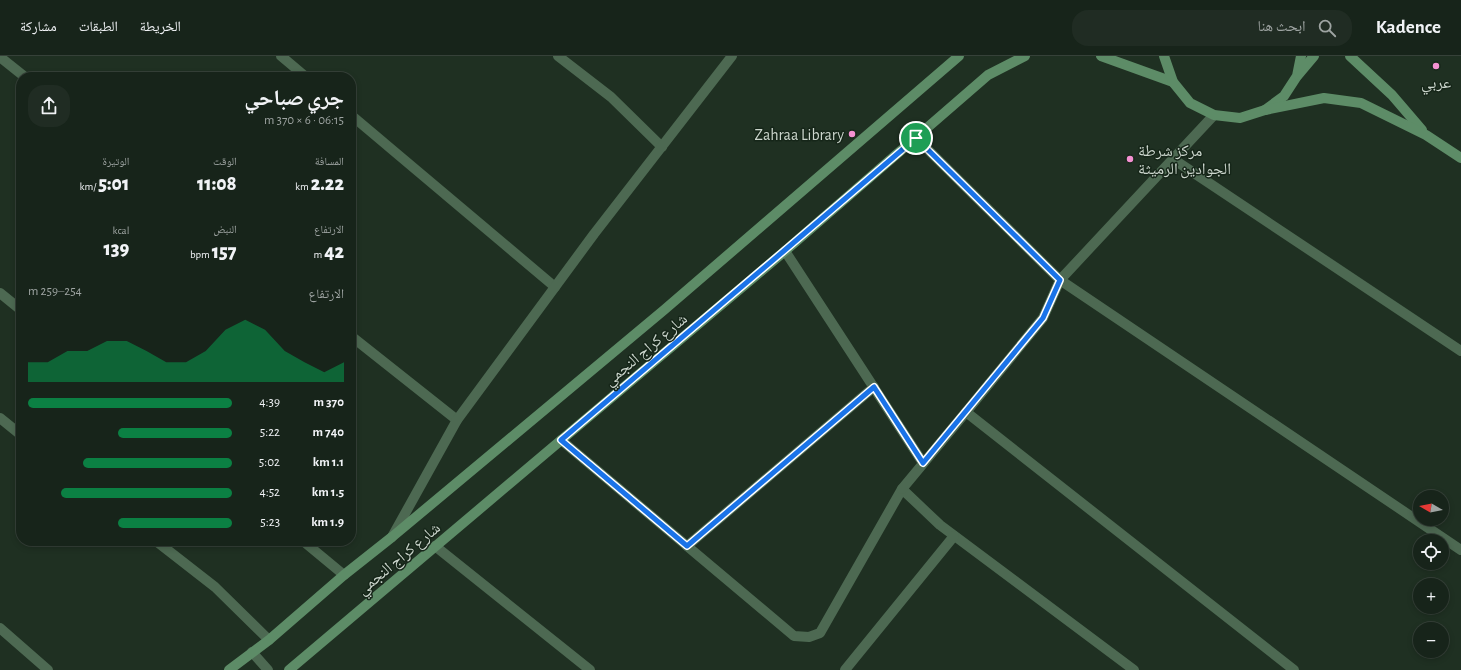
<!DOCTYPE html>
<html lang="ar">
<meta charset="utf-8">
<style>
:root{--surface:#17241a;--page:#202c23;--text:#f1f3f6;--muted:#9ea4a2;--line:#364139;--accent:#0b8043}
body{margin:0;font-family:"Alegreya Sans","Noto Naskh Arabic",sans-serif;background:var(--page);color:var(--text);direction:rtl;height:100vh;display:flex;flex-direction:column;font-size:15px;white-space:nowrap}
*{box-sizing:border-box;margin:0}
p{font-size:13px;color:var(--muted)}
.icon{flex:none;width:22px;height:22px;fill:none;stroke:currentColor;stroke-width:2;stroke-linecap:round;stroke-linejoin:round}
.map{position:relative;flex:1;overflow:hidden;direction:ltr}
.panel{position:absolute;left:16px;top:16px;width:340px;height:474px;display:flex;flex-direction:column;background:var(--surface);border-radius:16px;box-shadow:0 2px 6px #0003,0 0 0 1px var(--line);direction:rtl}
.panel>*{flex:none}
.needle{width:26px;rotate:279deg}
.tools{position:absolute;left:1413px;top:434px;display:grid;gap:8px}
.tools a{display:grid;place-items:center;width:36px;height:36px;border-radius:50%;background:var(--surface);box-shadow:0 2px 6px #0003,0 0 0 1px var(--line);font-size:20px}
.pin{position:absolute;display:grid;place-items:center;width:34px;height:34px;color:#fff;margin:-17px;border:2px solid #fff;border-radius:50%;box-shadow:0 1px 4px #0007}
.round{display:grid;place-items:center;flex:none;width:42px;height:42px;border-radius:16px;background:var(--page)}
.summary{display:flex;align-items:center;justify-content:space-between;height:68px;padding:0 12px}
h1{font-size:22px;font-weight:800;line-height:30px}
.metrics{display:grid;grid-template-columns:repeat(3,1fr);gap:6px;height:68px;padding:4px 12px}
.metrics div{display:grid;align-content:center}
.metrics b{font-size:20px;font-weight:800}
.metrics small{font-size:11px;font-weight:400}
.metrics p{font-size:11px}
.chart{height:112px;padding:8px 12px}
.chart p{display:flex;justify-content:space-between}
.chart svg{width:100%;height:72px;margin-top:4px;fill:var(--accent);opacity:.7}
ul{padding:0 12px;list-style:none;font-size:13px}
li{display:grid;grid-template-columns:64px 48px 1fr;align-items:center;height:30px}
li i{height:10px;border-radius:5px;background:var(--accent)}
header{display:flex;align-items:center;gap:24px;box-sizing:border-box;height:56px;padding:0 20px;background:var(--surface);border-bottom:1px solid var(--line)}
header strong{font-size:19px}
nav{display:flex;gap:22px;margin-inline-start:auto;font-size:14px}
.search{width:280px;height:36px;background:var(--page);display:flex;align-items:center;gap:10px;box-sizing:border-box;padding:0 14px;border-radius:16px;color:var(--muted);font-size:15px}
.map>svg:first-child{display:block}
</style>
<header>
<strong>Kadence</strong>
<div class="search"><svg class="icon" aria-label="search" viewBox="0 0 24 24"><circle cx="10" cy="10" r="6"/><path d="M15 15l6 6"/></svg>ابحث هنا</div>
<nav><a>الخريطة</a><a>الطبقات</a><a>مشاركة</a></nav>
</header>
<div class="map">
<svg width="1461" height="614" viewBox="0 0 1461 614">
<rect width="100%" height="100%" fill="#1f3022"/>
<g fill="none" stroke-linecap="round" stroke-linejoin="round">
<!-- street -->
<g stroke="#4d6952" stroke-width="10">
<polyline points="281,0 306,21"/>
<polyline points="558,0 611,41 662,91"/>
<polyline points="0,1 25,21"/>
<polyline points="351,59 555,231"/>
<polyline points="1214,59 1060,224 1043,262 966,356 1294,614"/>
<polyline points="916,82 1060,224 1461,494"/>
<polyline points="1173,103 1461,295"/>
<polyline points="785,195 923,407"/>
<polyline points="0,237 21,254"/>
<polyline points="351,280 457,364"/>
<polyline points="0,362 21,379"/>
<polyline points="561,384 794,580 809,581 820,577 902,433 940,469 1134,614"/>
<polyline points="902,433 966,356"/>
<polyline points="392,481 457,364 594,178 732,0"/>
<polyline points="156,485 215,531 269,584"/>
<polyline points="303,485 344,519"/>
<polyline points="435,490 590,614"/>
<polyline points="687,490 874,331"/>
<polyline points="0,572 48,614"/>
<polyline points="252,596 268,614"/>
<polyline points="845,614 954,480"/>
</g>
<!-- secondary -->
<g stroke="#5d8c67" stroke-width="10">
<polyline points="1101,0 1173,26"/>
<polyline points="1164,0 1173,26 1190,47 1214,59 1240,62 1265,54 1284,40 1297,20 1301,0"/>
<polyline points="1350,0 1392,39 1422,74"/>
<polyline points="1298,19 1314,0"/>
<polyline points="1265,54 1324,42 1361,47 1426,79 1461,102"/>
<polyline points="229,614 269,584 344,519 392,481 664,254 959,0"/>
<polyline points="289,614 785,195 988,19 1025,0"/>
</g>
</g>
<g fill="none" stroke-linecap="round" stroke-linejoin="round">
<!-- route casing -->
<g stroke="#fff" stroke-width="8">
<polygon id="route" points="916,82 1060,224 1043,262 923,407 874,331 687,490 561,384 785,194"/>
</g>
<!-- route -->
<use href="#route" stroke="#1a73e8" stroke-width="5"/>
</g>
<!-- markers -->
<g fill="#f591d2" stroke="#162619" stroke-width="1.5">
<circle cx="1436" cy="10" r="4"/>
<circle cx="852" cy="78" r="4"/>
<circle cx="1130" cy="103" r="4"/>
</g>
<g text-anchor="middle" stroke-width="3" stroke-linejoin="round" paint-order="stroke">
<!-- poi labels -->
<g font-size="16" fill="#ccd6cd" stroke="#162619">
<text x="1436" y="32">عربي</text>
<text x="844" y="84" text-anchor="end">Zahraa Library</text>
<text x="1138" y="100" text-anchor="start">مركز شرطة<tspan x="1138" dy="18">الجوادين الرميثة</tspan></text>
</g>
<!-- street labels -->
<g font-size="16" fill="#ccd6cd" stroke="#162619">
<text transform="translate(645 293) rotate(-40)" y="6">شارع كراج النجمي</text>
<text transform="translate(398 502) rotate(-40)" y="6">شارع كراج النجمي</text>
</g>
</g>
</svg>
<div class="tools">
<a><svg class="needle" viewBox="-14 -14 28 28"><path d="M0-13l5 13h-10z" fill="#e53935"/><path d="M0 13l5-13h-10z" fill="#9ea4a2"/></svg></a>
<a><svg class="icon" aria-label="locate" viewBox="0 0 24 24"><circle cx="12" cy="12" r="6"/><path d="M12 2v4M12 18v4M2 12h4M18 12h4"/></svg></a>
<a>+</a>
<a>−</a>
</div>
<div class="pin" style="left:916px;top:82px;background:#1e9e55"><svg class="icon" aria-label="arrive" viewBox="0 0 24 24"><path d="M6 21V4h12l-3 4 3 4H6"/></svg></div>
<section class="panel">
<div class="summary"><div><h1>جري صباحي</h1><p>06:15 · 6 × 370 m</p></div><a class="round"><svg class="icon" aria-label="share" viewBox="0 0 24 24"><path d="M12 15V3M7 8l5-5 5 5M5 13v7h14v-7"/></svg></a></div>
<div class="metrics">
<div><p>المسافة</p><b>2.22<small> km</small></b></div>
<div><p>الوقت</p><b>11:08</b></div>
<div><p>الوتيرة</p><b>5:01<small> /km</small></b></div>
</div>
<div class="metrics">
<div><p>الارتفاع</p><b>42<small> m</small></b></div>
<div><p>النبض</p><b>157<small> bpm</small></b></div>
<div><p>kcal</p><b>139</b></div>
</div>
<div class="chart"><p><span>الارتفاع</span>254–259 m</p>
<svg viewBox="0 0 160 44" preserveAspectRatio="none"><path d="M0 44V32L10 32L20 25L30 25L40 19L50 19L60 25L70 32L80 32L90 25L100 12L110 6L120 12L130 25L140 32L150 38L160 32V44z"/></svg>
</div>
<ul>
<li><b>370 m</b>4:39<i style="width:100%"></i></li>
<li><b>740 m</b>5:22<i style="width:56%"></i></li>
<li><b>1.1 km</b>5:02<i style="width:73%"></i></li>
<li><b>1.5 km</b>4:52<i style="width:84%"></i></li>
<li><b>1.9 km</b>5:23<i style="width:56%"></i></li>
</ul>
</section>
</div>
